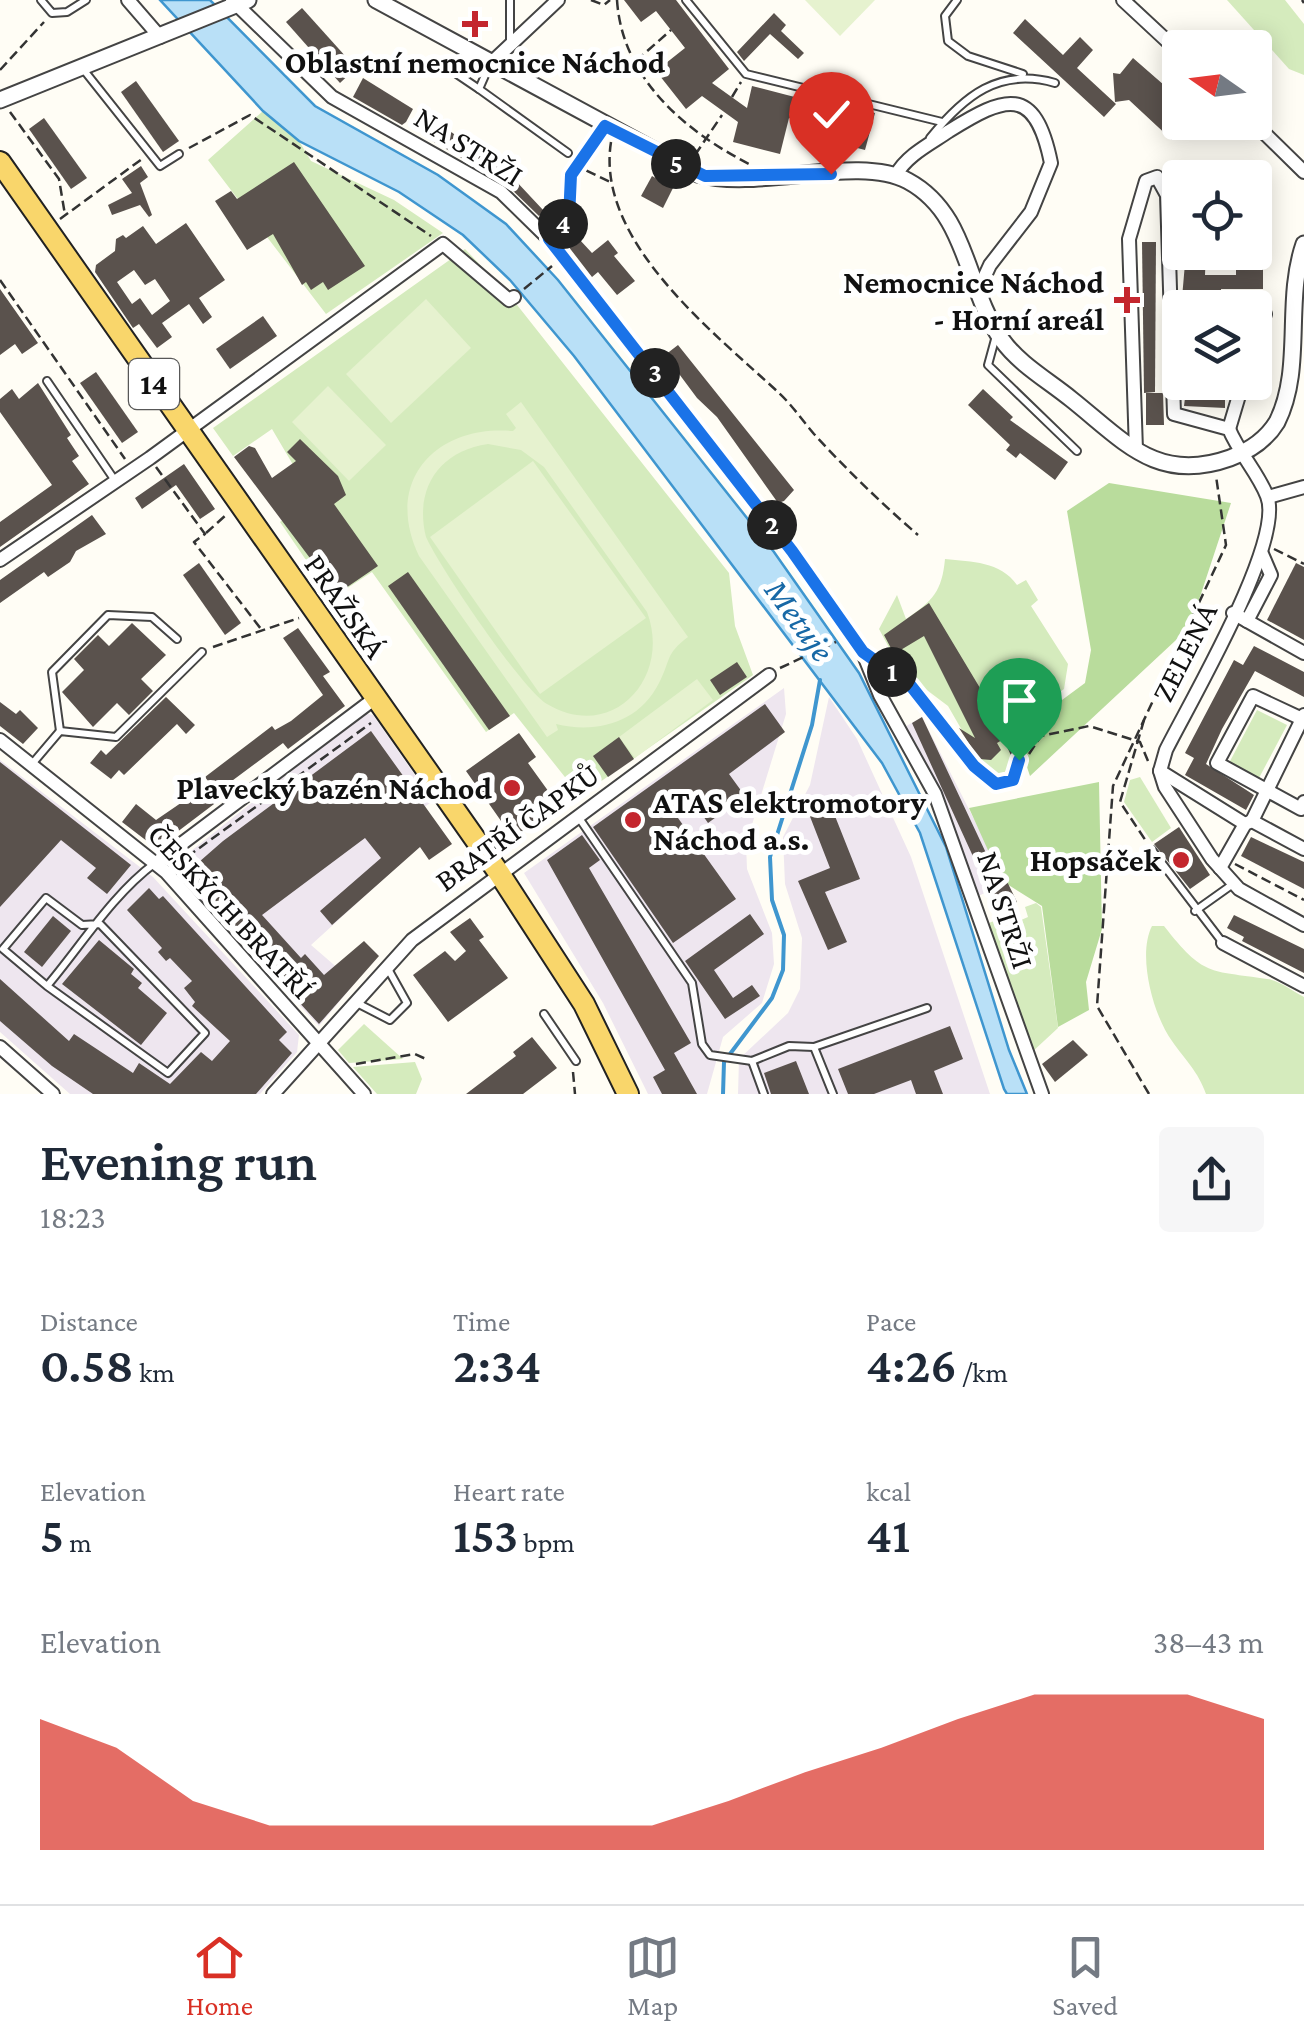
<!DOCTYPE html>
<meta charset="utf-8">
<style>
:root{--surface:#fff;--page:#f6f6f7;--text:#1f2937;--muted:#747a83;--line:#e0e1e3;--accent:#d93025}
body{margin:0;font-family:"Crimson Pro",serif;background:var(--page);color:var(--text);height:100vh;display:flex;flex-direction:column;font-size:38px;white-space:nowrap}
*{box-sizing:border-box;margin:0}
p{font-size:32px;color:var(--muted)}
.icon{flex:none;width:55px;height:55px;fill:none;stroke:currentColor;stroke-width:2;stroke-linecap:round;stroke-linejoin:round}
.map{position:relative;height:1094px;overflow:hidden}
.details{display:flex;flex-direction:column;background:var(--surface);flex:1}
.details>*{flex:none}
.needle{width:65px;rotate:284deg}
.controls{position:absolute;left:1162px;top:30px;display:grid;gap:20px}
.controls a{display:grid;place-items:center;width:110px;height:110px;border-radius:10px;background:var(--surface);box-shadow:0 5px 25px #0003;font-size:50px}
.pin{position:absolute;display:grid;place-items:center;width:85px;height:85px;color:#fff;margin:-102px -42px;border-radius:50% 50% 50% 0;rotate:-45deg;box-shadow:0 0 10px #0007}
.pin .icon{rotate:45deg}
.km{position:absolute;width:50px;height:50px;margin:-25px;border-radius:50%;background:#222;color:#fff;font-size:28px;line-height:50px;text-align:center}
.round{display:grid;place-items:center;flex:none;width:105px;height:105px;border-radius:10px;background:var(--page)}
.summary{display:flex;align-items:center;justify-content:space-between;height:170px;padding:0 40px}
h1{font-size:55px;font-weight:600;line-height:75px}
.stats{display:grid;grid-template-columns:repeat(3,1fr);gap:15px;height:170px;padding:10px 40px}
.stats div{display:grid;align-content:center}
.stats b{font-size:50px;font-weight:600}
.stats small{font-size:28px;font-weight:400}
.stats p{font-size:28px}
.chart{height:280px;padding:20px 40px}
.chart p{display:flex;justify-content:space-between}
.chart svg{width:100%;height:180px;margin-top:10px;fill:var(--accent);opacity:.7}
.tab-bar{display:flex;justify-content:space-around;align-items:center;height:140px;border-top:2px solid var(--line);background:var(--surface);font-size:28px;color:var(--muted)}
.tab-bar a{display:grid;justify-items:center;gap:5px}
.tab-bar .active{color:var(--accent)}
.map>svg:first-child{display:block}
</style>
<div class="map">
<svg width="1304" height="1094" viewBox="0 0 1304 1094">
<rect width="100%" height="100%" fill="#fffdf5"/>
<!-- industrial -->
<g fill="#eee6ef">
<polygon points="784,688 786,714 746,844 747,869 772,933 774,964 762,1003 723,1037 707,1094 648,1094 603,1003 524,873"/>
<polygon points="829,697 857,739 911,857 990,1094 738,1094 739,1059 788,1013 800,989 802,938 785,884 783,837 810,785"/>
<polygon points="364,713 373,715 433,801 390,831 409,856 311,945 355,983 319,1026 171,867"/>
<polygon points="922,717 1007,884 973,898 932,793 896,732"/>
<polygon points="0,760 153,877 299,1035 297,1052 260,1094 70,1094 0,1032"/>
</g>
<!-- green -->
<g fill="#d5ebbd">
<polygon points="1227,0 1285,0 1304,24 1304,75 1289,69"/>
<polygon points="263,111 299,141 311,161 394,200 443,233 326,314 208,160"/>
<polygon points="465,249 510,296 729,573 735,626 753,675 580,796 514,713 486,732 372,572 332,598 280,522 312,497 272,429 233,456 213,428"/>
<path d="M 945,559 C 972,562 1000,561 1017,585 L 1026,580 L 1038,600 L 1031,606 L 1068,664 L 1064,689 L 1012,727 L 1011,766 L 997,779 L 982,765 L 948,706 L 891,663 L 893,655 L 879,629 L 897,595 L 906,619 C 933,601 942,591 945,559 Z"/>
<polygon points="1257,710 1287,725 1259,778 1229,763"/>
<polygon points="1140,777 1171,828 1152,842 1124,802 1130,780"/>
<polygon points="1036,903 1041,907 1058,1028 1031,1053 989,923 1001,918 1005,927 1028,917 1025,907"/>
<path d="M 1152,926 L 1164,926 C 1204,977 1209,970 1267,979 C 1279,980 1294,992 1304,997 L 1304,1094 L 1206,1094 C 1198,1071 1185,1060 1172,1041 C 1153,1015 1137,955 1152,926 Z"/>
<polygon points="364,1024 403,1059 349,1063 338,1050"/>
<polygon points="415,1062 422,1079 416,1094 377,1094 353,1067"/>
</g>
<!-- forest -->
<g fill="#b9dc9c">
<polygon points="1109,483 1231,503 1190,627 1030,776 1016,734 1085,683 1091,650 1067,511"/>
<polygon points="1099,782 1102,929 1086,982 1089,1010 1058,1027 1042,906 1007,884 1000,868 996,868 969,808"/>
</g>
<!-- pitch -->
<g fill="#e6f2cf" fill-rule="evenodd">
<polygon points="805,0 875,0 840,36"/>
<polygon points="426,299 471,348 391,423 346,374"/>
<polygon points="328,386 386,445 349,481 292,422"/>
<path d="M 521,402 L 688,637 C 665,654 671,660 659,683 C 639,723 596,734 556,724 L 558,730 L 547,737 L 419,556 C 383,481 436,424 513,431 L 516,428 L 506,414 ZM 488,444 L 521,450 L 544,467 L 647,612 C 672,678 612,743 547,704 C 522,689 440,568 426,537 C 414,489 439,451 488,444 Z"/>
<polygon points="533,461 646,618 540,694 430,537"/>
<polygon points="697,679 713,700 635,758 619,737"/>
</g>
<!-- water -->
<polygon fill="#b9e0f7" stroke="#3f96cf" stroke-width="2.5" points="160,0 210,0 315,106 438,175 506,224 558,280 774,552 859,673 946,847 1009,1050 1027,1094 1007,1094 1004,1089 920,833 882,763 574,356 510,280 463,235 399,192 299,141 263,111"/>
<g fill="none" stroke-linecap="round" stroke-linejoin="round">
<!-- stream -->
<polyline stroke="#3f96cf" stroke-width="4" points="723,1094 724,1062 772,998 783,970 784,935 772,900 770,857 812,725 820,680"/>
</g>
<!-- building -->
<g fill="#5a524d" fill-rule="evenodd">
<polygon points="624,0 676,0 729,69 712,83 747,108 752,86 860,114 861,109 875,113 865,150 842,144 844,133 789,118 780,154 733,142 738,122 702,96 686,109 656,71 685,48 656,11 641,22"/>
<polygon points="302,8 356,68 340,83 286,22"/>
<polygon points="774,13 786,25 781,31 804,53 798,59 770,34 744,61 737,52"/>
<polygon points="1025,19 1063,55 1080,37 1093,50 1077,68 1116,104 1104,117 1013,33"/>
<polygon points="1133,58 1180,99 1180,122 1190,122 1172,140 1129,100 1115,102 1113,73 1120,74"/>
<polygon points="363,78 413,109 406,122 402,125 353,97"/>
<polygon points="136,81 179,141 163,152 121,92"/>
<polygon points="44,118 87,178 71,189 29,129"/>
<polygon points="438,122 515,180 544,211 539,216 506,184 429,139"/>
<polygon points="294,162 365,266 328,290 323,282 311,290 306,282 302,285 273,234 247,250 215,201 231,191 237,199"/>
<polygon points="141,166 148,177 140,183 152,215 149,217 140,205 112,215 108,205 132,193 122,179"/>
<polygon points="652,176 673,188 663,208 641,196"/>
<path d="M 186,223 L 225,280 L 199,298 L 212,317 L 203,324 L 189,304 L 162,323 L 172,337 L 157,348 L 139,324 L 133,328 L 95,272 L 96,265 L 115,251 L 116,239 L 123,235 L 126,238 L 143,226 L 156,244 ZM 134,270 L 145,285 L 155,279 L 170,301 L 152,315 L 140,298 L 132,304 L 117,282 Z"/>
<polygon points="567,226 592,253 608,240 618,253 614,256 635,281 617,295 598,272 592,277 558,233"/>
<polygon points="1142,242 1156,242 1155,392 1144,393"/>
<polygon points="1186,252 1206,252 1205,275 1236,275 1236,252 1263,252 1263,289 1221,289 1222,308 1186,308 1186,298 1182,298"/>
<polygon points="0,289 38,343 22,354 15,344 0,355"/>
<polygon points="263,316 277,336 230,369 216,349"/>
<polygon points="678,345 794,490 784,501 778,503 717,417 697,398 665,355"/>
<polygon points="96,372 138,432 122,443 80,383"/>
<polygon points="1187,382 1206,382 1206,398 1225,397 1225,408 1184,406"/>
<polygon points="38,383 71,435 67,438 79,456 72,461 89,484 0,547 0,522 52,485 0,412 0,399 12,389 19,399"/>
<polygon points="983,389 1013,417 1010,420 1068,462 1055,480 1020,453 1016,458 1006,450 1010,445 968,405"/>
<polygon points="1146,393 1163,393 1164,425 1146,425"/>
<polygon points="300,439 338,476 346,495 334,504 378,566 337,594 234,457 249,446 255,448 272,478 296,461 287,452"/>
<polygon points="184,464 215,509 200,519 176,485 142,509 135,498"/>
<polygon points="92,515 106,534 76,551 70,562 48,577 44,572 0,603 0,580"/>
<polygon points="199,563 241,623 225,635 183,575"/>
<polygon points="1296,563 1304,567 1304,640 1267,620"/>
<polygon points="408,572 510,716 489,730 388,586"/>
<polygon points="929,603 995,713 992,722 1002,740 997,743 1001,750 991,760 979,759 959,728 975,738 924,636 894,654 884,635"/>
<polygon points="132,623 166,655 141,679 153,691 129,715 117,703 93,727 62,692 84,670 74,659 98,635 109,646"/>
<polygon points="298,628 330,672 323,676 345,706 288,749 283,743 217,792 222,798 156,848 122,822 136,804 156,820 194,794 208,781 205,777 272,726 275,730 291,721 323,695 283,638"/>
<polygon points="1254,646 1304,672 1304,697 1255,671 1222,729 1206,764 1254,795 1246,810 1185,775 1194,758 1185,753 1234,660 1243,665"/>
<polygon points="737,662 747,677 720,695 710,680"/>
<polygon points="166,697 195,725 186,734 177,724 124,775 119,770 111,779 90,763 101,750 106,755"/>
<polygon points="0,702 16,714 20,710 38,728 23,744 0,726"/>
<polygon points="765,704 785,732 729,774 745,796 708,823 694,803 678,818 736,899 673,943 593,827"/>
<polygon points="922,717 994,870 1000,867 1017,902 998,911 912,723"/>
<polygon points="371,731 452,844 429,860 420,847 332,925 320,911 381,858 365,838 262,915 301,958 305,954 324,975 364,941 379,956 319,1024 183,876 223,841"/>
<polygon points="519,733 536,757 528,763 559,806 513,838 466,771"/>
<polygon points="619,737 634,759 608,777 593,756"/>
<polygon points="0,762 131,865 107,894 87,878 96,868 61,840 0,907"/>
<polygon points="831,806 860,879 825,892 847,942 828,950 798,881 830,868 809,814"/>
<polygon points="1179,827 1210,875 1190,889 1154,844"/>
<polygon points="582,835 600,860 589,868 691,1043 674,1053 697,1094 662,1094 653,1077 665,1070 547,860"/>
<polygon points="1251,837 1304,862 1304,889 1241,856"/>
<polygon points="149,888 159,899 163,896 287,1032 279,1040 292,1053 256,1094 93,1094 52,1066 0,1021 0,979 69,1041 74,1034 133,1073 139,1063 170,1084 201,1052 212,1061 230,1041 192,1006 195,1002 184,988 192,981 170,958 166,961 158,952 162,948 127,910"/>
<polygon points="750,914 764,934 714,970 733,998 752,985 760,996 725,1019 685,961"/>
<polygon points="1234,915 1304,949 1304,973 1242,941 1244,937 1227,928"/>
<polygon points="53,916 71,931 42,967 24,952"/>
<polygon points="470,918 484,937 479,940 508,978 448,1022 413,975 445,951 455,961 466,951 450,932"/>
<polygon points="99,940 134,969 131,974 142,983 138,988 167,1013 141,1045 62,984"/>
<polygon points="950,1026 963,1059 934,1071 943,1094 916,1094 911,1080 874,1094 848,1094 838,1069"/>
<polygon points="532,1037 557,1068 523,1094 466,1094 516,1056 513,1052"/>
<polygon points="1073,1040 1088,1055 1055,1082 1042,1064"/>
<polygon points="796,1061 809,1094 771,1094 764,1073"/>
</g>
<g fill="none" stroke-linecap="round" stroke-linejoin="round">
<!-- service casing -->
<g stroke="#444" stroke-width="10">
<g id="service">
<polyline points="41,0 52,13 67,12 86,0"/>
<polyline points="510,0 510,41"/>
<polyline points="686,0 746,74 942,122"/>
<polyline points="957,0 945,16 948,41 968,56 1023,74"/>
<polyline points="442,64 479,89"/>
<polyline points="490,64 479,89 568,153"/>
<polyline points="83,69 160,166 179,154"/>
<path d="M 930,138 C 964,96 999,67 1055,83"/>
<polyline points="997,332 988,365 1077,451"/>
<polyline points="47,381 116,482"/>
<polyline points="868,656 911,685 974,767 996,783 1013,780 1019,761 1003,726"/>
<polyline points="60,731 52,672 108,615 152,617 177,639"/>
<polyline points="32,764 60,731 116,737 202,652"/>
<polyline points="579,818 692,983 702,1044 710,1055 752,1061 789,1046 814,1047 927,1008"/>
<polyline points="1152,850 1223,943"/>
<polyline points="1195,911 1233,884"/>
<path d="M 47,986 L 3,949 L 46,898 L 82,925 L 100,924 L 205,1033 L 168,1073 L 47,986 C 81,946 112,895 155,863"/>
<polyline points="355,1002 390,1020 407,1003 388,969"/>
<polyline points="544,1014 576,1061"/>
<polyline points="814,1047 833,1094"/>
<polyline points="752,1061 764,1094"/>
</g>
</g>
<!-- minor casing -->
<g stroke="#444" stroke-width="16">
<g id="minor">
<polyline points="128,0 160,37"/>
<polyline points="232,0 332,97 501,192 549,239 792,551 863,653 880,695 935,794 1042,1094"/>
<polyline points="1123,0 1180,53"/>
<polyline points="490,64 558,0"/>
<polyline points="1253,122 1304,172"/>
<path d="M 896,175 C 907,155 930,144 949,131 C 1005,96 1035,84 1051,163 L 1031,212 L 990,265 L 977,293"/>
<polyline points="1255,344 1265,314"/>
<polyline points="1229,429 1243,382"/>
<path d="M 1136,450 L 1129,239 L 1146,181 L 1157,177 L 1167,195 L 1174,414 L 1229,429 C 1239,453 1258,473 1267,496 C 1285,541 1190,702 1166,750 L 1160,771 L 1165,787 L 1212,859 L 1239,889 L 1304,925"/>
<polyline points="1268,497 1304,487"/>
<polyline points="0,560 150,458 443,244 509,300 514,297"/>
<polyline points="1233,613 1304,653"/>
<polyline points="1247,621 1271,575 1262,554"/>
<polyline points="1302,719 1253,696 1217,763 1301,809 1304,802"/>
<polyline points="0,740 166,872 364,1094"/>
<polyline points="1160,771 1245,824"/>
<polyline points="1252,821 1304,849"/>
<polyline points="156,863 374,699"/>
<polyline points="1220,868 1245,824 1252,821 1304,715"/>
<polyline points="1223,943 1304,986"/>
<polyline points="0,1047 53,1094"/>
<polyline points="273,1094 412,940 769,675"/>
</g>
</g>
<!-- tertiary casing -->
<g stroke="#444" stroke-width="19">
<g id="tertiary">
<path d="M 376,0 L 698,174 C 759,191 858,154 908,181 C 969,214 965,288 1002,340 C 1019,364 1049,381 1071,399 C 1124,441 1157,484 1230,458 C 1249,451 1266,440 1277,422 C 1304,368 1284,302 1304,244"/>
<polyline points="0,100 248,0"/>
</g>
</g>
<!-- primary casing -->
<g stroke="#222" stroke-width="24">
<polyline id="primary" points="0,162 499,873 584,1004 628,1094"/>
</g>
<!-- path -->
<g stroke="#333" stroke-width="2.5" stroke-dasharray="10 5" stroke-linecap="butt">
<polyline points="591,0 604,5 610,0"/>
<path d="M 617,0 C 622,79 686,132 751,165"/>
<polyline points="1302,0 1304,3"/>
<polyline points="636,61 671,30"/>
<polyline points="0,70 44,22"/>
<polyline points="732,97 741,82"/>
<polyline points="10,112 59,179 65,215"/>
<path d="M 611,142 C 595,242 716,334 779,393 C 792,405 802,420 814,434 C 846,469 881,503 918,535"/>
<polyline points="189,148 250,115 431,236"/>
<polyline points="695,155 722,115"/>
<polyline points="573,164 610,182"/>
<polyline points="60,219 142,159"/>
<polyline points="557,230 569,218 571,175 598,137"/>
<polyline points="0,280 125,459"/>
<polyline points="524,289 552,266"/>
<polyline points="156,467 205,534 194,542 261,629"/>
<polyline points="206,533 226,515"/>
<polyline points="1274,549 1304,564"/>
<polyline points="213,647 299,618"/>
<polyline points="780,668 836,642"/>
<polyline points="1144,720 1120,802 1146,841"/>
<polyline points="1029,754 1041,736 1089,726 1140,742 1148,761"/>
<polyline points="187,857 371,723"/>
<polyline points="1235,864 1304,900"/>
<polyline points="356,1064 415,1054 428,1060"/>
<polyline points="573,1072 575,1094"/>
<polyline points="1149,1094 1097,1006 1113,786 1226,545 1216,476"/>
</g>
<!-- service -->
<use href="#service" stroke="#fff" stroke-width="6"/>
<!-- minor -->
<use href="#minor" stroke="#fff" stroke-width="12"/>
<!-- tertiary -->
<use href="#tertiary" stroke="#fff" stroke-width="15"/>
<!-- primary -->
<use href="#primary" stroke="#f9d66b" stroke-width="20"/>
</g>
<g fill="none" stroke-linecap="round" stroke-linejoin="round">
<!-- route casing -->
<g stroke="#fff" stroke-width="20">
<polyline id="route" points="831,174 705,176 605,126 571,175 569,218 549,239 792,551 863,652 911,686 974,766 996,784 1013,780 1019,760"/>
</g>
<!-- route -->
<use href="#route" stroke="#1a73e8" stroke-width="12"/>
</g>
<!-- markers -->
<g fill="#c4262e" stroke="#fff" stroke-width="4">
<path d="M470 9h10v10h10v10h-10v10h-10v-10h-10v-10h10z"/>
<path d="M1122 285h10v10h10v10h-10v10h-10v-10h-10v-10h10z"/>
<circle cx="512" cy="788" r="10"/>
<circle cx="633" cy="820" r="10"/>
<circle cx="1181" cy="860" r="10"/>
</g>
<g text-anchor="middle" stroke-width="10" stroke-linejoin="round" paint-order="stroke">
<!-- shield labels -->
<rect fill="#fff" stroke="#585858" stroke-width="2.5" x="129" y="359" width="50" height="50" rx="8"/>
<g font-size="30" font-weight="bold" fill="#111">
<text x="154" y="394">14</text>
</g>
<!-- poi labels -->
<g font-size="32" font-weight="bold" fill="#111" stroke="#fff" text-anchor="end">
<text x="475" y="73" text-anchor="middle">Oblastní nemocnice Náchod</text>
<text x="1104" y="293">Nemocnice Náchod<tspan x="1104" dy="37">- Horní areál</tspan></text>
<text x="492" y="799">Plavecký bazén Náchod</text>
<text x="653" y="813" text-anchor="start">ATAS elektromotory<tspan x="653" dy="37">Náchod a.s.</tspan></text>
<text x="1161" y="871">Hopsáček</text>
</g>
<!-- street labels -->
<g font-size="32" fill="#111" stroke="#fff">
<text transform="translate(469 146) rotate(32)" y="11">NA STRŽI</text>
<text transform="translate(346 606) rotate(55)" y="11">PRAŽSKÁ</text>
<text transform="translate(1184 652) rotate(-63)" y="11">ZELENÁ</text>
<text transform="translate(517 827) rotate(-36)" y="11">BRATŘÍ ČAPKŮ</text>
<text transform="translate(1006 910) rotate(72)" y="11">NA STRŽI</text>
<text transform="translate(231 911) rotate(47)" y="11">ČESKÝCH BRATŘÍ</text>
</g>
<!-- water labels -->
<g font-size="35" font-style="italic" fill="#1768a6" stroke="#fff">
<text transform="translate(800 620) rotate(54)" y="12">Metuje</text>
</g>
</g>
</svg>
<div class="controls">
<a><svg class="needle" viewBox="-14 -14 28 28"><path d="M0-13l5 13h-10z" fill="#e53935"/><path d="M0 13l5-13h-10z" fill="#747a83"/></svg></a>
<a><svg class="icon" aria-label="locate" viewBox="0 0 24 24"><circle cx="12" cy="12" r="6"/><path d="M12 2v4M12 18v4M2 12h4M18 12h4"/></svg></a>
<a><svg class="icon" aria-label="layers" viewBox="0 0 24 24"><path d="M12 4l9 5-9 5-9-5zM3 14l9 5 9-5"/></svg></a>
</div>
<div class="pin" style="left:1019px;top:760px;background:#1e9e55"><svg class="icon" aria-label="arrive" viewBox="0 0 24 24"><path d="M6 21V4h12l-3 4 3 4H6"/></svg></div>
<div class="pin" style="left:831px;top:174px;background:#d93025"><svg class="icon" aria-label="check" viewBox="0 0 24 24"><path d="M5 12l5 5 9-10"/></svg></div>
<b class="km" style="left:892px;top:672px">1</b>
<b class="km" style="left:772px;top:525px">2</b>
<b class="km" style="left:655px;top:373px">3</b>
<b class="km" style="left:563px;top:224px">4</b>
<b class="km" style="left:676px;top:164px">5</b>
</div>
<section class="details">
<div class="summary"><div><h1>Evening run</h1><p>18:23</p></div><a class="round"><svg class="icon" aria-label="share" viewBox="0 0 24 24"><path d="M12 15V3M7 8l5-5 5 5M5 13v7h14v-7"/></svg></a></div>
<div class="stats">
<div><p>Distance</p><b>0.58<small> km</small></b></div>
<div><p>Time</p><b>2:34</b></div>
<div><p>Pace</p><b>4:26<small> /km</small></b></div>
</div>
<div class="stats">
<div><p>Elevation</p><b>5<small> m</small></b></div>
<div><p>Heart rate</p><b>153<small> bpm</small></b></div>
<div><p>kcal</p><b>41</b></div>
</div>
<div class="chart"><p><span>Elevation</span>38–43 m</p>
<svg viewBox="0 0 160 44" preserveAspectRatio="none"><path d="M0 44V12L10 19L20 32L30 38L40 38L50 38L60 38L70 38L80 38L90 32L100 25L110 19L120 12L130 6L140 6L150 6L160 12V44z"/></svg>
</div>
</section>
<nav class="tab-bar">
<a class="active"><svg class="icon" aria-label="home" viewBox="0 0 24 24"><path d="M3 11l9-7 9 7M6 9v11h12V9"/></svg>Home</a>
<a><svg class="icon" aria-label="map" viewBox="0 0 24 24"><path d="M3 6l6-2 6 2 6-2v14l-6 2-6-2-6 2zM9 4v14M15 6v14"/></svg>Map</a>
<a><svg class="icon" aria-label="saved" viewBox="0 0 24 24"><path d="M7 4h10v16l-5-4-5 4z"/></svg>Saved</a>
</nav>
